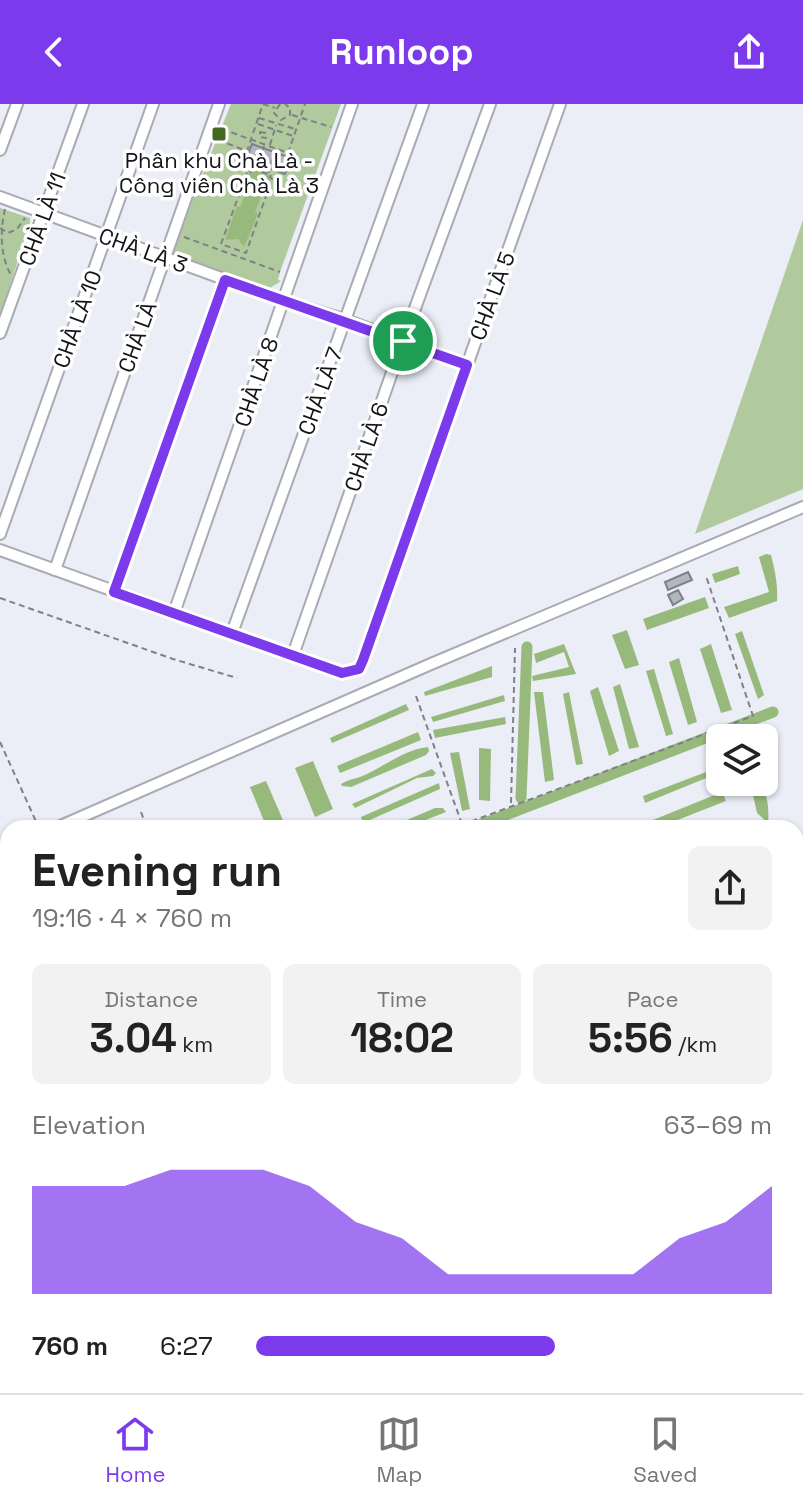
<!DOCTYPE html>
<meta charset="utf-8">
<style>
:root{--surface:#fff;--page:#f2f2f2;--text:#222;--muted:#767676;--line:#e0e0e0;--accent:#7c3aed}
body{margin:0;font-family:"Space Grotesk",sans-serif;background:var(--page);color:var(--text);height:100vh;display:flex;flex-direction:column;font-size:30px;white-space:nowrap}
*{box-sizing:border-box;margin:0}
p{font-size:26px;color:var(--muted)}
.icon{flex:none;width:44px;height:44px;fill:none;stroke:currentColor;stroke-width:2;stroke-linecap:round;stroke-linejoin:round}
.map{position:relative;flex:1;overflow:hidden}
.drawer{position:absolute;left:0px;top:716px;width:804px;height:574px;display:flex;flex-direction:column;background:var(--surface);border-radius:24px 24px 0 0;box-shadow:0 2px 6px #0004}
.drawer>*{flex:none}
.controls{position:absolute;left:706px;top:620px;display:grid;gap:16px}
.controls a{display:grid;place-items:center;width:72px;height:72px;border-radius:12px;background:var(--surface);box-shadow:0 2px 6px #0004;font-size:40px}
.pin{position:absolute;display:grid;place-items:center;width:68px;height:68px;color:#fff;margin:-34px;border:4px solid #fff;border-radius:50%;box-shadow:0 2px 8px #0007}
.round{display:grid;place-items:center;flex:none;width:84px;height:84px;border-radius:12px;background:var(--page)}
.head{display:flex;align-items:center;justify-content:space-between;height:136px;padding:0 32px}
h1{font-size:44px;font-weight:600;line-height:60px}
.stats{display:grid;grid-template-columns:repeat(3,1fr);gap:12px;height:136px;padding:8px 32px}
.stats div{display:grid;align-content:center;border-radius:12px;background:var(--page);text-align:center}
.stats b{font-size:40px;font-weight:600}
.stats small{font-size:22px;font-weight:400}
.stats p{font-size:22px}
.chart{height:224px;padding:16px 32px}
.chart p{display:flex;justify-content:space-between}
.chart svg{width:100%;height:144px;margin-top:8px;fill:var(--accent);opacity:.7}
ul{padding:0 32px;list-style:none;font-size:26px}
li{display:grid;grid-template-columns:128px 96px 1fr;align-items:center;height:60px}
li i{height:20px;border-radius:10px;background:var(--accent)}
header{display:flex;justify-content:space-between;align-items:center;height:104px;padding:0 32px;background:var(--accent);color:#fff;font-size:36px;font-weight:600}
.dock{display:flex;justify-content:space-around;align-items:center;height:112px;border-top:2px solid var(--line);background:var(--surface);font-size:22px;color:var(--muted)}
.dock a{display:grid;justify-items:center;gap:4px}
.dock .current{color:var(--accent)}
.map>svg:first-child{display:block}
</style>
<header><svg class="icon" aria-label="back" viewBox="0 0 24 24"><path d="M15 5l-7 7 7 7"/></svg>Runloop<svg class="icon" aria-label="share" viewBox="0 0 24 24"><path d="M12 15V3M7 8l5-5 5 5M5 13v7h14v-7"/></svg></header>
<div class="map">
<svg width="803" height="1289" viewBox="0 0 803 1289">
<rect width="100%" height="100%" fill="#ebedf7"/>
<!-- green -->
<g fill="#b0c99d">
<polygon points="231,0 341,0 280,168 278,176 281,177 270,184 169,153"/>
<polygon points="0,104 30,114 30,119 0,212"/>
<polygon points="803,116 803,385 695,430"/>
</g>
<!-- water -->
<g fill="#97ba7c">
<polygon points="254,66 269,71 270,76 265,88 263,88 255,108 258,110 244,143 238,135 225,136 237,102 240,103 247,85 244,83 249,68"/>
<path d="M 766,450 L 771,451 C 775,467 778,480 777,497 L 729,514 L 724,503 L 769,488 L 759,453 Z"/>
<polygon points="738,462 740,470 715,479 712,470"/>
<polygon points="705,493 709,504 647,526 643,515"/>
<polygon points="627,526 639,561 625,565 612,531"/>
<polygon points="742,527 764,591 758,595 735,530"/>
<polygon points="564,540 576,570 533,577 532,572 569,563 564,548 536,559 534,550"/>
<polygon points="711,540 732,606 721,609 700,545"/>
<polygon points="679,554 697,618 688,621 669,558"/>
<polygon points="492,562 492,573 425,592 424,588"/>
<polygon points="654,565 673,630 666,632 646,567"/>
<polygon points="620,580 639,643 629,645 613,583"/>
<polygon points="598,583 619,647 609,652 590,587"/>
<polygon points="534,588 543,588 554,676 545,678"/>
<polygon points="569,588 583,660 576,661 563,590"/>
<polygon points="504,591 505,597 433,618 431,613"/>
<polygon points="406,600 409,606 332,639 330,634"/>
<polygon points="505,613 506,620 435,634 433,626"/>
<polygon points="418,628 421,636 340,669 337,662"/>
<path d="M 428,643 L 429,647 L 426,651 L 351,683 L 342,682 L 341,680 C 348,676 353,675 360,673 C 383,664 402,646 428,643 Z"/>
<polygon points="479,644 491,645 490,697 479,696"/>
<polygon points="459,648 470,705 462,707 450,649"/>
<polygon points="313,657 333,705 315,713 295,664"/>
<polygon points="432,665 436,669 433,672 417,674 355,704 352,700"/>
<polygon points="714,665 716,670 645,699 643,692"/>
<polygon points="266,677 286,723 267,724 250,683"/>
<path d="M 750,678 C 770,680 769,707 768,724 L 766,717 L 757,709 Z"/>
<polygon points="439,679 440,685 363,719 361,713"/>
<polygon points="722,688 726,697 657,724 653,716"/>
<polygon points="435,704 443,704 446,708 405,724 388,724"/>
</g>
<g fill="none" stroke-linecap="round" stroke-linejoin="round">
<!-- canal -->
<g stroke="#97ba7c" stroke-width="11">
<polyline points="521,694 527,543"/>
<polyline points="472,724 773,608"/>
<polyline points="0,1024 8,1020"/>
<polyline points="6,1289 18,1282"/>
</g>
</g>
<!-- building -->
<g fill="#b3b5bf" stroke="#7e8089" stroke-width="2">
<polygon points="252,40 291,54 285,70 246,56"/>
<polygon points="688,468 692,476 668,486 665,478"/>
<polygon points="678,486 683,495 673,501 668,491"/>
</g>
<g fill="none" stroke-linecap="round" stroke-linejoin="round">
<!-- street casing -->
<g stroke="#a8aab4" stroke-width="14">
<g id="street">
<polyline points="0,46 17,0"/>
<polyline points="0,93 284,197 346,216 467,261"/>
<polyline points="0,229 83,0"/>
<polyline points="0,430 153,0"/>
<polyline points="0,446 342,569 359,565 560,0"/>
<polyline points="55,466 219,0"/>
<polyline points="114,488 225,176"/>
<polyline points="174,509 352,0"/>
<polyline points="232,529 423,0"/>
<polyline points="293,551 403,237 490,0"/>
<polyline points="56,724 431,560 803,403"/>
<polyline points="0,748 8,745"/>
</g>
</g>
<!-- path -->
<g stroke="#808188" stroke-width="2" stroke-dasharray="6 4" stroke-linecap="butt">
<polyline points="263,0 275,4"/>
<polyline points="280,0 274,9 281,16 290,11 290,4 285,0"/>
<polyline points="292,11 331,23"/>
<polyline points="259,14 295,25"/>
<polyline points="258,20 293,32"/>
<polyline points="222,25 288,49 305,0"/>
<polygon points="260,28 266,29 266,34 260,33"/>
<polyline points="218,36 247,47 263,0"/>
<polyline points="270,41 276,21"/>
<polygon points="252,65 271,71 270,73 272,75 246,149 221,140 248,66 251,68"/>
<polyline points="256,66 264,42"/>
<polyline points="268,69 276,45"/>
<path d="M 5,105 C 0,126 0,152 11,171"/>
<polyline points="0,124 8,129 17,125 25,114"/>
<polyline points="184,133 280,168"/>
<polyline points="0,494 173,555 237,574"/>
<polyline points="416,592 463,723"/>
<polyline points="0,638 39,724"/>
<polyline points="511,699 515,544"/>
<polyline points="141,708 147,724"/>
<polyline points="465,724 467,719 753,612 706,472"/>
<polyline points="0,1018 8,1014"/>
<polyline points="218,1282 221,1289"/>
<polyline points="0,1288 10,1282"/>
<polyline points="164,1289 187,1282"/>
<polyline points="332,1289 332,1282"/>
</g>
<!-- street -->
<use href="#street" stroke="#fff" stroke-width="10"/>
</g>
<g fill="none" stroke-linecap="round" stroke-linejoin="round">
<!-- route casing -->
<g stroke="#fff" stroke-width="16">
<polygon id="route" points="225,176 467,261 363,556 359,565 342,569 114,488"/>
</g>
<!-- route -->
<use href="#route" stroke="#7c3aed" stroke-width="10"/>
</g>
<!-- markers -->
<rect fill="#446820" stroke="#fff" stroke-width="3" x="211" y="22" width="16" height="16" rx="4"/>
<g text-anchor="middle" stroke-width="7" stroke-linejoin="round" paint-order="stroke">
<!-- poi labels -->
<g font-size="22" fill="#131417" stroke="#fff">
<text x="219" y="64">Phân khu Chà Là -<tspan x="219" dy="25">Công viên Chà Là 3</tspan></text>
</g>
<!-- street labels -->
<g font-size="22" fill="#131417" stroke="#fff">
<text transform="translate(42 115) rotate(-70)" y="8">CHÀ LÀ 11</text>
<text transform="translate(143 146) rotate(20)" y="8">CHÀ LÀ 3</text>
<text transform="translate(492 192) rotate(-70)" y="8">CHÀ LÀ 5</text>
<text transform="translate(77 215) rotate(-70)" y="8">CHÀ LÀ 10</text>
<text transform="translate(137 233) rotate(-70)" y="8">CHÀ LÀ</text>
<text transform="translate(256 278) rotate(-71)" y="8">CHÀ LÀ 8</text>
<text transform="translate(320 287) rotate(-70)" y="8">CHÀ LÀ 7</text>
<text transform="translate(366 343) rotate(-71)" y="8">CHÀ LÀ 6</text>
</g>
</g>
</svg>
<div class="controls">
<a><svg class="icon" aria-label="layers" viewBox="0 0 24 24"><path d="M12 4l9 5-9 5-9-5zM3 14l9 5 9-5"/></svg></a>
</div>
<div class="pin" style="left:403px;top:237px;background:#1e9e55"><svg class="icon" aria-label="arrive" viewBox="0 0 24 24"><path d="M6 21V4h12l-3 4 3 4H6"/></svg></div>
<section class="drawer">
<div class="head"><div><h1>Evening run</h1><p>19:16 · 4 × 760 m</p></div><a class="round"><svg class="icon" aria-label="share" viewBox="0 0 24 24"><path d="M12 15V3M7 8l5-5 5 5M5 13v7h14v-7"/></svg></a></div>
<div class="stats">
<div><p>Distance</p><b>3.04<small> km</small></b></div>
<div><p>Time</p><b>18:02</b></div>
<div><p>Pace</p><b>5:56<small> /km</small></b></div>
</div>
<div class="chart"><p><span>Elevation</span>63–69 m</p>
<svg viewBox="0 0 160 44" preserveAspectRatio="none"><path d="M0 44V11L10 11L20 11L30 6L40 6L50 6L60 11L70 22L80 27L90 38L100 38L110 38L120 38L130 38L140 27L150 22L160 11V44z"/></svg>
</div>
<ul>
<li><b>760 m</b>6:27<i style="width:58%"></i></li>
</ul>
</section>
</div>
<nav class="dock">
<a class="current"><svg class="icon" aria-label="home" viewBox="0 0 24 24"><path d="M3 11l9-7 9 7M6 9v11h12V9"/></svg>Home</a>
<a><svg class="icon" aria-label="map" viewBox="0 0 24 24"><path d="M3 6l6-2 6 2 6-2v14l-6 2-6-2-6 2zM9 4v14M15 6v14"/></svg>Map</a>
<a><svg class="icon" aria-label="saved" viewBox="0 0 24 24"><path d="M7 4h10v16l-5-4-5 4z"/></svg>Saved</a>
</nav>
